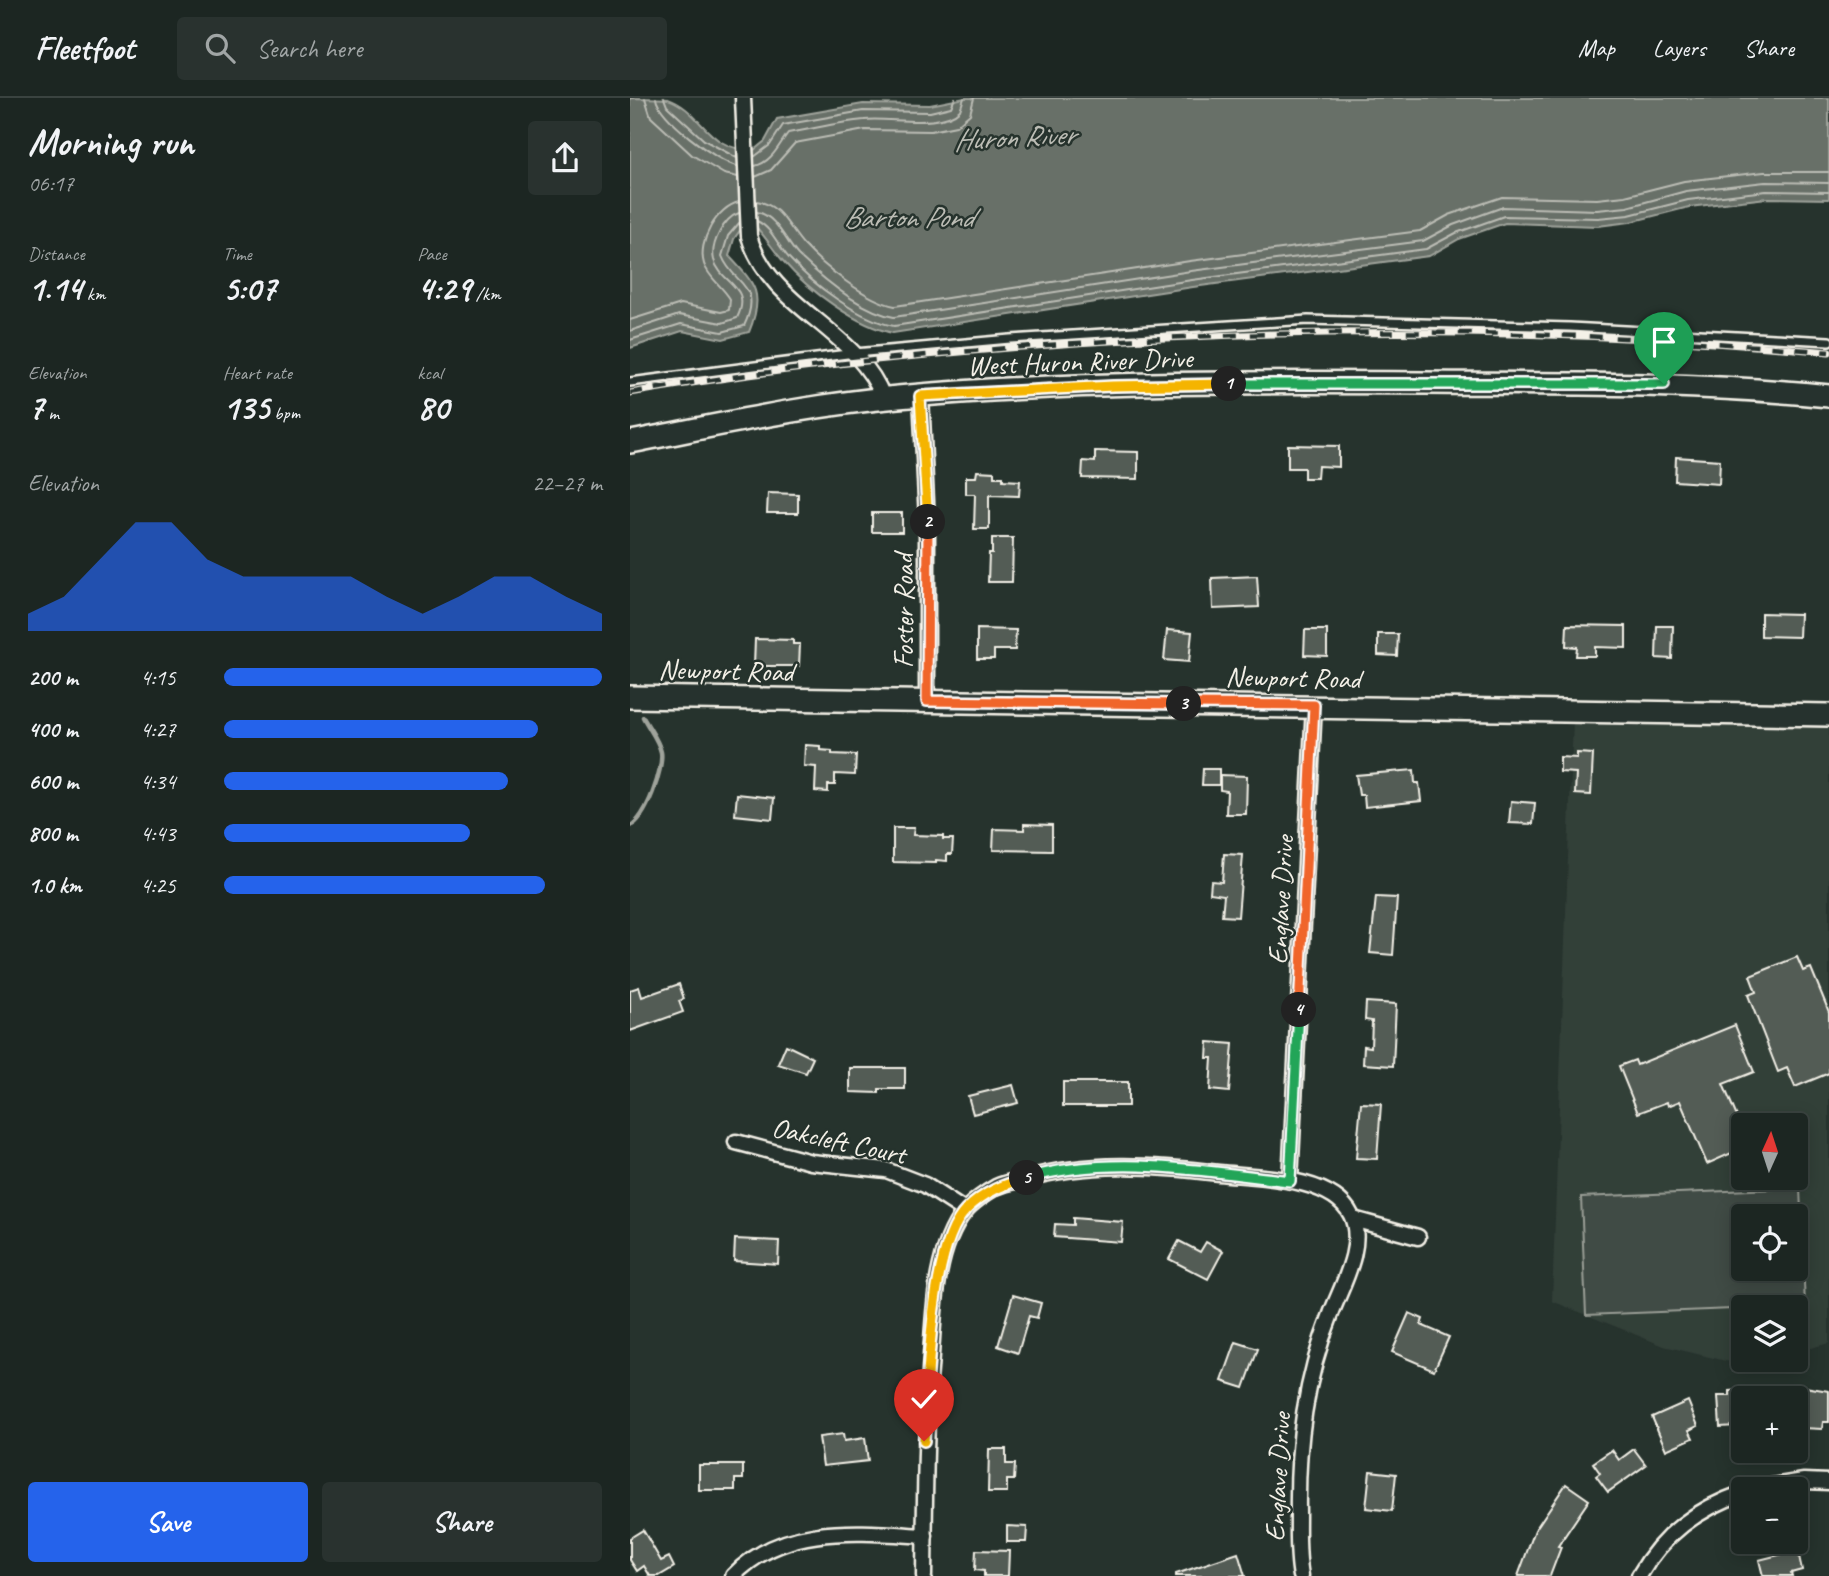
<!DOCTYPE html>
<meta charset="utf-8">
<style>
:root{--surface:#1c2622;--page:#29322f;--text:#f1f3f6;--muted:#a0a5a5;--line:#3a4340;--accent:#2563eb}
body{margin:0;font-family:Caveat,sans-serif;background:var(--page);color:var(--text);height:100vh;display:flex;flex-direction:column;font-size:26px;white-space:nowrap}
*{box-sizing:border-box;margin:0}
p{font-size:23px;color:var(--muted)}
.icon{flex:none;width:38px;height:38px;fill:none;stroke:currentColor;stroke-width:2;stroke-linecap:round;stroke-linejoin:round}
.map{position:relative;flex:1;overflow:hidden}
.details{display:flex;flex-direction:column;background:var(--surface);width:630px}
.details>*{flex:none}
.needle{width:46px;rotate:3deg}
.controls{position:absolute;left:1101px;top:1015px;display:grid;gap:14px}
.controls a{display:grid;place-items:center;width:77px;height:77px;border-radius:7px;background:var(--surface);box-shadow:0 4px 18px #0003,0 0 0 2px var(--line);font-size:35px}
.pin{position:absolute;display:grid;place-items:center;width:60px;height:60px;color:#fff;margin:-72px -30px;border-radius:50% 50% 50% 0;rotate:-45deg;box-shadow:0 0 7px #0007}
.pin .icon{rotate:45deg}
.km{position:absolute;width:35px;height:35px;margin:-18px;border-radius:50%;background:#222;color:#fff;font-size:19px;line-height:35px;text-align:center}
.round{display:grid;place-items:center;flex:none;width:74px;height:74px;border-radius:7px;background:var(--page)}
.summary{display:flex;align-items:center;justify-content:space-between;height:119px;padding:0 28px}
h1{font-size:38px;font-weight:700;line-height:52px}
.figures{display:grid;grid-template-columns:repeat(3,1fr);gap:10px;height:119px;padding:7px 28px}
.figures div{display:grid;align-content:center}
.figures b{font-size:35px;font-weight:700}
.figures small{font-size:19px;font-weight:400}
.figures p{font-size:19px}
.chart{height:196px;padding:14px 28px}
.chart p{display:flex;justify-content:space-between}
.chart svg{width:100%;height:126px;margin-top:7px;fill:var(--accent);opacity:.7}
.cta{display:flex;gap:14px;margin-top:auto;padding:14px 28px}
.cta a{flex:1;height:80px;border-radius:7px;background:var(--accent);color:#fff;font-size:28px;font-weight:700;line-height:80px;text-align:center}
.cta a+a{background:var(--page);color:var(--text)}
ul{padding:0 28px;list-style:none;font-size:23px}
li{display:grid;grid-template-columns:112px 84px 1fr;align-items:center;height:52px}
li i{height:18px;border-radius:9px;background:var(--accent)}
header{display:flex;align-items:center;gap:42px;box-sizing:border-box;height:98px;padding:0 35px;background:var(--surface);border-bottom:2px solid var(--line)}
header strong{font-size:33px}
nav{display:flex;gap:38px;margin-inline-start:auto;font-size:24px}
.search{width:490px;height:63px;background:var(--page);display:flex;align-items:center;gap:18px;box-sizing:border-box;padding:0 24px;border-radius:7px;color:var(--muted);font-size:26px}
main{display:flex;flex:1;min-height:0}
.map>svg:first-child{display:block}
</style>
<header>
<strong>Fleetfoot</strong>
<div class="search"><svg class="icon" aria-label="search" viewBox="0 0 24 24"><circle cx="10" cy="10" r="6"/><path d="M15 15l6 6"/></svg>Search here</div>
<nav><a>Map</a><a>Layers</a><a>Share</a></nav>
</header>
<main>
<section class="details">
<div class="summary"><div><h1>Morning run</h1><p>06:17</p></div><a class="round"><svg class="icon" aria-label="share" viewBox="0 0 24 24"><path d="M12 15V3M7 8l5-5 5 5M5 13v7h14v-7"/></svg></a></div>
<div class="figures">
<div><p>Distance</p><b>1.14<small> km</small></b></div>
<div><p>Time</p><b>5:07</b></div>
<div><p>Pace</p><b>4:29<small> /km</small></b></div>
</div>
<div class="figures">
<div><p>Elevation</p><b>7<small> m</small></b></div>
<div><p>Heart rate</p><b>135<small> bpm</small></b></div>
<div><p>kcal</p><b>80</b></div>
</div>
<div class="chart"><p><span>Elevation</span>22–27 m</p>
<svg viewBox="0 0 160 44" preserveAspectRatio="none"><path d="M0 44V38L10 32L20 19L30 6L40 6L50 19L60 25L70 25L80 25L90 25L100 32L110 38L120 32L130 25L140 25L150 32L160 38V44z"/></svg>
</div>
<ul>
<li><b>200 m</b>4:15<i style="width:100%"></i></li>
<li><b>400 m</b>4:27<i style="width:83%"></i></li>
<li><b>600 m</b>4:34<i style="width:75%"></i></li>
<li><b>800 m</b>4:43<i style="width:65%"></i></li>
<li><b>1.0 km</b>4:25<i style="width:85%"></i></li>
</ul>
<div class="cta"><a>Save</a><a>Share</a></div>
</section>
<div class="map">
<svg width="1199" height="1478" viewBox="0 0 1199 1478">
<rect width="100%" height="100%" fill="#26332d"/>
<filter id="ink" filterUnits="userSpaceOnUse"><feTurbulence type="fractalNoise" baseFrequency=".0143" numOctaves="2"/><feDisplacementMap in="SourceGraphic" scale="14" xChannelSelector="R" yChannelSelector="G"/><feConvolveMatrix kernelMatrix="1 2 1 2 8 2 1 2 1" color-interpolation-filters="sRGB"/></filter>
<g filter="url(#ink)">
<!-- built -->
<path fill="#333f39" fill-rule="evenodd" d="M 943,621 L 1199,626 L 1199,1245 L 1166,1254 L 1166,1209 L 1113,1209 L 1113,1262 L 1123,1262 L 1104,1265 L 1034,1248 L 922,1203 ZM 1113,1027 L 1166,1027 L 1166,1080 L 1113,1080 ZM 1113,1118 L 1166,1118 L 1166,1171 L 1113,1171 Z"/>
<!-- green -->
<path fill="#414b45" stroke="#9a9e96" stroke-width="2" fill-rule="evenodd" d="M 1170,1090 L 1175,1208 L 956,1217 L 951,1099 ZM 1113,1118 L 1166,1118 L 1166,1171 L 1113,1171 Z"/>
<!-- water -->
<path fill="#676f68" stroke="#9fa39b" stroke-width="2" d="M 0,0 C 11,0 28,0 38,1 C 73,13 76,53 124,52 L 135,43 L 147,21 L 233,6 L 300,7 L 335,0 L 1199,0 L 1199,101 L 1137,100 L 1059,109 L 1000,124 L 968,128 L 875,125 L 829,141 L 799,158 L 563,189 L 263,235 C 227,228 178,192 154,164 C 144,153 137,141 127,130 L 111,131 L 104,141 L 99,158 C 125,186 135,195 119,234 L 93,241 L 52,233 L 0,250 Z"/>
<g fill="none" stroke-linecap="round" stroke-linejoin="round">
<!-- shore -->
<g stroke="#bcbdb5" stroke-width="2">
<polyline points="15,0 21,19 62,57 94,76 108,79"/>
<path d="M 26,0 C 27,18 88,65 107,68"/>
<polyline points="34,0 37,8 74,42 107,60"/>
<polyline points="124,59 140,47 153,27 233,13 300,14 321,9 325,0"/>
<path d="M 125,68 C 142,64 148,48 158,35 C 183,31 209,24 234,22 C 260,19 311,31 330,12 L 334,0"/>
<polyline points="125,79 141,72 165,45 235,32 301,33 326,28 340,16 344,0"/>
<path d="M 126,103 C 151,106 159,131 174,147 C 193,168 237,203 265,208 L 560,163 L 790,133 L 819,117 L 872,99 L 967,101 L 995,98 L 1054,83 L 1134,74 L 1199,74"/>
<path d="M 127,114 C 147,118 155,143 168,157 C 193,181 230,213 264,219 L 561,173 L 793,143 L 823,127 L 873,109 L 967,112 L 997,109 L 1056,93 L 1135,84 L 1199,85"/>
<path d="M 127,123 C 142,130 148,148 159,160 C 182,186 230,222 264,228 L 562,182 L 796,151 L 826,135 L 874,118 L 968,120 L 999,117 L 1058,102 L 1136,93 L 1199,94"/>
<path d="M 0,222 L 51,206 L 91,214 L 99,212 L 100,201 C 93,189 78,179 74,166 C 67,144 87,109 109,104"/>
<path d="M 0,233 L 49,217 L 92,225 L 107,220 C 123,188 91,186 84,162 C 80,146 94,120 109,115"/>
<path d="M 0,242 L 51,226 L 92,234 L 114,228 C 134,186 103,187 92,158 L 98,138 L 110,124"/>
</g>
<!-- stream -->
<path stroke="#9fa39b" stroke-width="4.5" d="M 0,728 C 16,722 34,670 31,654 C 29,643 18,629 13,619"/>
</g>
<!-- building -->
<g fill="#525c55" stroke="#f4f1e8" stroke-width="2">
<polygon points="658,347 709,348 709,369 688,368 687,380 674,380 674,370 658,370"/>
<polygon points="465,353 508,354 508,381 452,380 453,363 465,364"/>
<polygon points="1046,359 1090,362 1089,386 1045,383"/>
<polygon points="347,373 364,374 364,379 373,379 373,382 390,383 389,398 359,397 359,431 344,431 345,396 336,396 336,379 346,379"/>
<polygon points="138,395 168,396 168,415 137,415"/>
<rect x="242" y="415" width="30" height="19"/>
<polygon points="362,440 383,440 382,484 358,484 359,455 362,455"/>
<polygon points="627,478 629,509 583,511 582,480"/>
<polygon points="1131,515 1170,516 1169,539 1131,538"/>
<polygon points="937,527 996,528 996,550 965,549 965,558 946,558 947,549 936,548"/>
<polygon points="1027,528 1043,528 1042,561 1026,560"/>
<polygon points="347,531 386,532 385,552 364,552 364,561 347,561"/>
<polygon points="537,532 562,534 559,564 534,562"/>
<polygon points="675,532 697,532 697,558 674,557"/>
<polygon points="748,536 768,536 767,558 748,557"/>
<polygon points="125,541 163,542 163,546 170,546 169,568 124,568"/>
<polygon points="175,647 190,648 190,652 202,653 202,656 226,657 225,677 205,676 205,687 198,687 198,694 185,693 186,669 174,668"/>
<polygon points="947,655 963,656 961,697 945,696 946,675 930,674 930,659 947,660"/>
<polygon points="573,671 589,671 589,687 572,687"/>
<polygon points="784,672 785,685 789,685 791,703 735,709 734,697 729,697 726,677"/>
<polygon points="590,677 617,678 616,716 596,716 597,693 590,692"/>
<polygon points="107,696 144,700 142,721 105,717"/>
<polygon points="881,703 905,705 903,726 879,725"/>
<polygon points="394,726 422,727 422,753 363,752 364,731 394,732"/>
<polygon points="263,730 284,730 283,737 313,738 313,741 323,741 322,756 317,756 317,763 306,762 306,765 263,764"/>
<polygon points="594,756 613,757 608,819 592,818 594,797 580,795 581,783 592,784"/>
<polygon points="746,799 767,800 763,857 740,855"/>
<polygon points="1167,859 1173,873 1181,870 1199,914 1199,975 1165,989 1157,970 1148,974 1118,897 1126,894 1120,878"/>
<polygon points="49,886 54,901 49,903 53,914 0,933 0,892 9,889 12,899"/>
<polygon points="736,904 766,906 763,968 733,966 734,948 741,949 742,923 735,922"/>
<polygon points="1105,927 1124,974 1093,986 1113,1033 1113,1050 1077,1066 1050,1003 1038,1008 1037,1004 1008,1015 989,968 1005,962 1007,967"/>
<polygon points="578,944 603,946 599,994 580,992 582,960 577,960"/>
<polygon points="156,947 183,960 176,975 148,966"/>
<polygon points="220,970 275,970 275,991 249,991 249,995 220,994"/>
<rect x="433" y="984" width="65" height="24"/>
<polygon points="383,987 388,1005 343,1016 338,998"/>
<polygon points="731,1005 751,1006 747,1061 726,1060"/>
<polygon points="443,1120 493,1124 491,1144 424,1139 425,1126 443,1127"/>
<polygon points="105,1141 149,1143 148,1166 104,1163"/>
<polygon points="549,1143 570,1154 576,1144 593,1153 578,1181 539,1161"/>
<polygon points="383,1197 411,1205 407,1220 399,1218 388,1255 368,1248"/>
<polygon points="779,1215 793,1221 791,1227 819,1239 804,1272 762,1254"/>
<polygon points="606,1244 628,1251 614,1290 592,1283"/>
<polygon points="1175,1289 1199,1293 1199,1324 1193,1324 1192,1331 1173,1330"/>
<polygon points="1113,1292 1113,1322 1106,1322 1106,1328 1090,1329 1088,1298 1100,1298 1100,1293"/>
<polygon points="1058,1303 1068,1328 1059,1332 1063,1340 1036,1352 1022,1319"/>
<polygon points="213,1336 214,1343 235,1340 238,1363 193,1368 189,1339"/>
<polygon points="359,1351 376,1351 376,1366 385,1366 384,1382 377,1382 377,1394 358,1394"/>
<polygon points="1004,1351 1016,1367 978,1394 966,1378 970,1375 963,1365 982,1352 989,1362"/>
<polygon points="69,1367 113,1367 113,1381 105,1381 105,1392 69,1392"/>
<polygon points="740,1373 766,1376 762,1413 736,1410"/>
<polygon points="936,1386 959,1402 928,1448 931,1449 920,1478 888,1478 905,1432"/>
<polygon points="377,1428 397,1429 396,1444 377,1444"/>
<polygon points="13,1432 31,1463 39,1459 44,1469 29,1478 20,1478 14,1468 7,1473 0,1462 0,1440"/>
<polygon points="1167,1449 1172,1472 1161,1475 1162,1478 1133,1478 1129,1462 1157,1455 1156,1451"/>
<polygon points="346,1452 379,1453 378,1478 354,1478 354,1473 345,1472"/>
<polygon points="608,1455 615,1478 546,1478 546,1476"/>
</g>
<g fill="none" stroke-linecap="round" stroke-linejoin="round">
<!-- lane casing -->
<g stroke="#f4f1e8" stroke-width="12">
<polyline id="lane" points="0,284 225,255 380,241 678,222 940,229 1199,243"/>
</g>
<!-- street casing -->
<g stroke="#f4f1e8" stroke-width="19">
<g id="street">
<path d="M 113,0 L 119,138 C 140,211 227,230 254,301"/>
<polyline points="291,298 297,423 297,602"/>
<polyline points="106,1044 181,1064 256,1072 295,1087 335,1113"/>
<polyline points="660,1083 684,607"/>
<polyline points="723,1121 788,1139"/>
<polyline points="1124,1391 1174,1383 1199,1384"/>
<path d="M 103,1478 C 153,1425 228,1434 295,1438"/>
<path d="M 294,1478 C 295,1404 295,1332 301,1258 C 304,1213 305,1151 334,1114 C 341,1105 357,1094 366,1089 C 374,1085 385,1083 394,1081 C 458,1063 523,1067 589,1075 C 626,1079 702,1078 721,1117 C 736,1147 711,1189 701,1216 C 675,1281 667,1346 668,1415 C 668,1436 667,1457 671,1478"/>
<path d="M 1009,1478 C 1033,1436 1067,1411 1113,1395"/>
</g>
</g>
<!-- secondary casing -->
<g stroke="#f4f1e8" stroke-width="26">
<g id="secondary">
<path d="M 0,344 C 89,327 178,307 268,299 C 443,283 620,284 794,285 C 929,286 1064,284 1199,298"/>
<polyline points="0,599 1199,617"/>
</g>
</g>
<!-- lane -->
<use href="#lane" stroke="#26332d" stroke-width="7"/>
<!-- street -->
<use href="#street" stroke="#26332d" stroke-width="14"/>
<!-- secondary -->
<use href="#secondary" stroke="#26332d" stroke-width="21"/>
<!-- rail casing -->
<g stroke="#f4f1e8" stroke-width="7">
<path id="rail" d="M 0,295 C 121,274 243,261 366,251 C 643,228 922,229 1199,254"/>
</g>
<!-- rail -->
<use href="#rail" stroke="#26332d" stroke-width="4.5" stroke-dasharray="13" stroke-linecap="butt"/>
</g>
</g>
<g fill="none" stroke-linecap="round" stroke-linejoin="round" filter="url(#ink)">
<!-- split-1 casing -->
<g stroke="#fff" stroke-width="14">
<polyline id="split-1" points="599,286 1034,286"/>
</g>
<!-- split-2 casing -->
<g stroke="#fff" stroke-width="14">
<polyline id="split-2" points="298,424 290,298 483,288 599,286"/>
</g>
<!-- split-3 casing -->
<g stroke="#fff" stroke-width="14">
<polyline id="split-3" points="298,424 297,603 554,606"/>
</g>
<!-- split-4 casing -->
<g stroke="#fff" stroke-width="14">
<polyline id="split-4" points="554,606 684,607 669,912"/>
</g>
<!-- split-5 casing -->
<g stroke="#fff" stroke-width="14">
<path id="split-5" d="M 397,1080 C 483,1056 573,1073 660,1083 L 669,912"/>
</g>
<!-- split-6 casing -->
<g stroke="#fff" stroke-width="14">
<path id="split-6" d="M 294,1343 C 298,1289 299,1149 336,1112 C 354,1094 374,1086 397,1080"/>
</g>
<!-- split-1 -->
<use href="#split-1" stroke="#22a559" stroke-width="9"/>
<!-- split-2 -->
<use href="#split-2" stroke="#f5b400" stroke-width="9"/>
<!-- split-3 -->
<use href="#split-3" stroke="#f0652b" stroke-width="9"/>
<!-- split-4 -->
<use href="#split-4" stroke="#f0652b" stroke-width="9"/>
<!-- split-5 -->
<use href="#split-5" stroke="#22a559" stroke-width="9"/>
<!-- split-6 -->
<use href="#split-6" stroke="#f5b400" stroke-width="9"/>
</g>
<g text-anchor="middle" stroke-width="5" stroke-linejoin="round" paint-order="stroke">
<!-- street labels -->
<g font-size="28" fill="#f4f1e8" stroke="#26332d">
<text transform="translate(450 263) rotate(-2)" y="10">West Huron River Drive</text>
<text transform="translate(273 513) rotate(-90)" y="10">Foster Road</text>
<text transform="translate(96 572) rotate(1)" y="10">Newport Road</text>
<text transform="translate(663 579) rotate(1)" y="10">Newport Road</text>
<text transform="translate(650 802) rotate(-87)" y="10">Englave Drive</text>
<text transform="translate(209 1042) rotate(12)" y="10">Oakcleft Court</text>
<text transform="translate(647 1379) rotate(-87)" y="10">Englave Drive</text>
</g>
<!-- water labels -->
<g font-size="30" font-style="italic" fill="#bcbdb5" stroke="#26332d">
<text transform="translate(384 39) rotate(-3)" y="10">Huron River</text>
<text x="278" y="129">Barton Pond</text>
</g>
</g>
</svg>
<div class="controls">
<a><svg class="needle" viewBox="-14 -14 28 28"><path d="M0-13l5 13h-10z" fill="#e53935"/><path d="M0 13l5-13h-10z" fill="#a0a5a5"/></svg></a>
<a><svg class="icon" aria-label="locate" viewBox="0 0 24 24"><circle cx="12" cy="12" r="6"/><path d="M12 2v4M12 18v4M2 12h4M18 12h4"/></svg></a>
<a><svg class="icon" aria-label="layers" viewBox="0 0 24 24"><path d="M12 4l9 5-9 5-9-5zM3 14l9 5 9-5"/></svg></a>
<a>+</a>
<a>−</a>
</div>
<div class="pin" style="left:1034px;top:286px;background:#1e9e55"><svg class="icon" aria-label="arrive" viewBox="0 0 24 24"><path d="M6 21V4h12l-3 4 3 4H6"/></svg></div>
<div class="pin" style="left:294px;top:1343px;background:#d93025"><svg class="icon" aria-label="check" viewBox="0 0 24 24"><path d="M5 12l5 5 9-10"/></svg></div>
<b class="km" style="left:599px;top:286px">1</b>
<b class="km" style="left:298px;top:424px">2</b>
<b class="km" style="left:554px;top:606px">3</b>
<b class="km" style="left:669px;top:912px">4</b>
<b class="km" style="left:397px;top:1080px">5</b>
</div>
</main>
